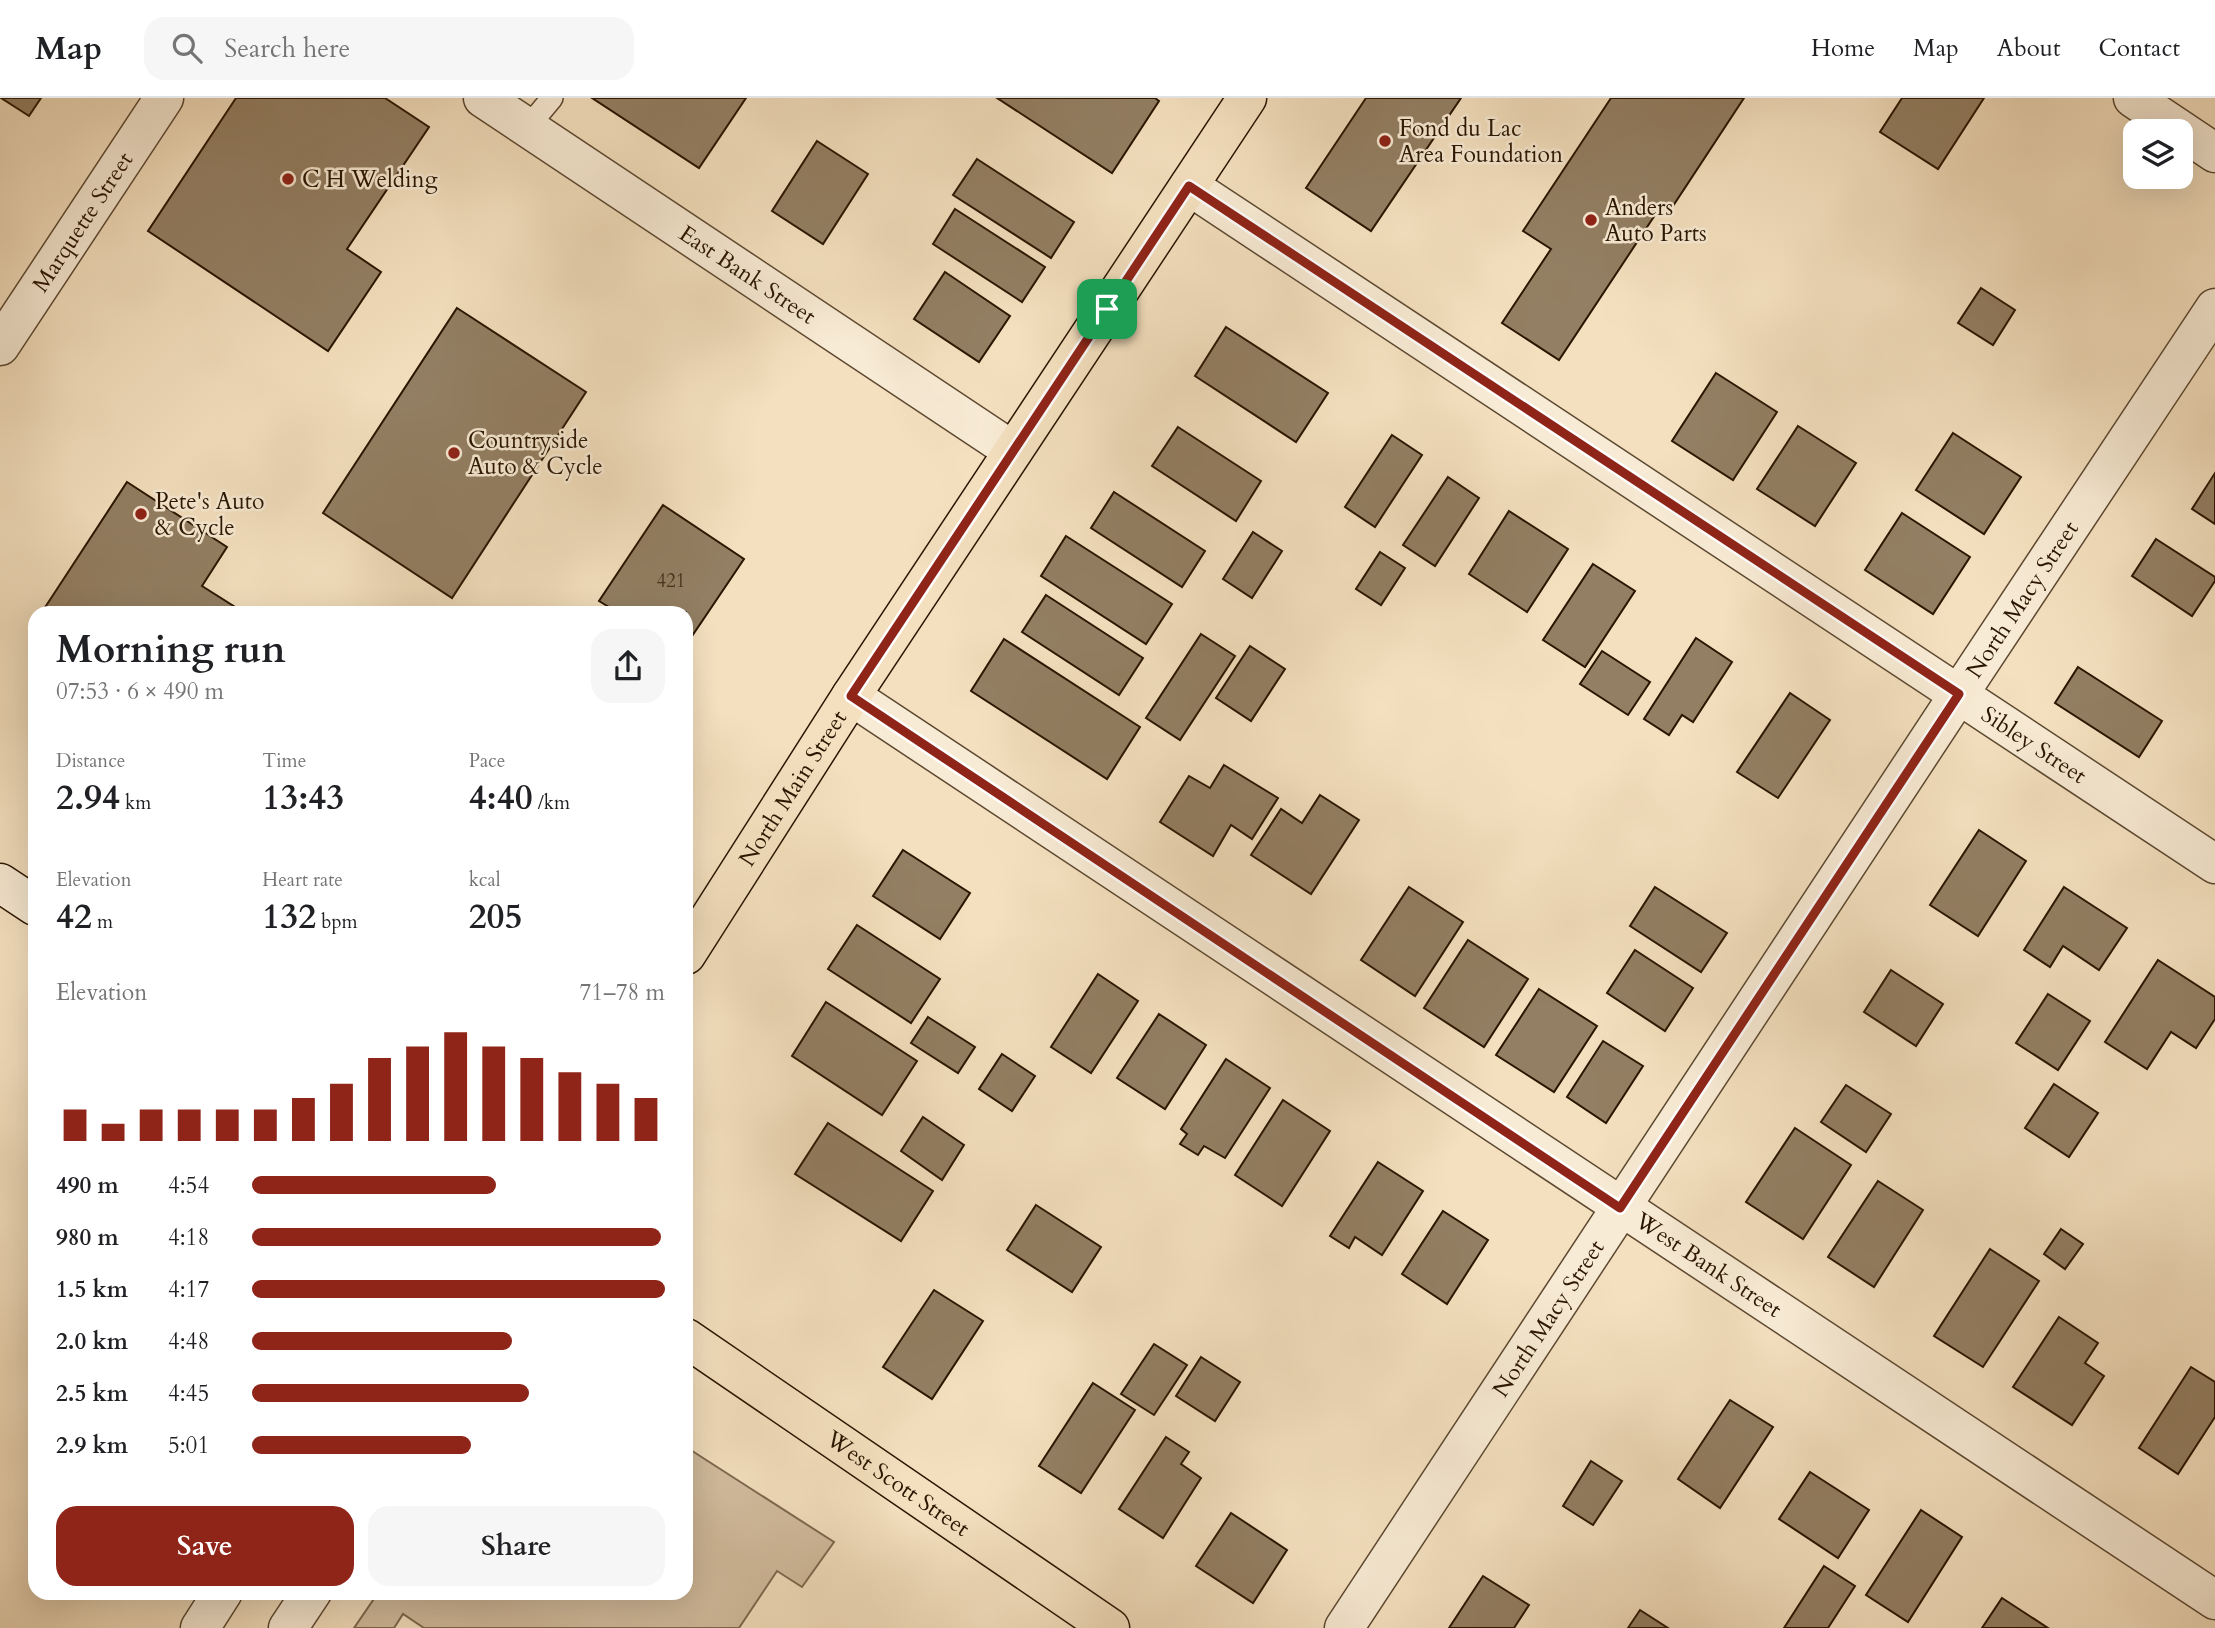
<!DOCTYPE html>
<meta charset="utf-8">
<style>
:root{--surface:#fff;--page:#f6f6f6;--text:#202124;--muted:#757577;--line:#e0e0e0;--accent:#8f2418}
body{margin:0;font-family:Cardo,serif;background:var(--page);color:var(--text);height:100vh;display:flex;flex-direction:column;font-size:26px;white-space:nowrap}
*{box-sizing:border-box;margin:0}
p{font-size:23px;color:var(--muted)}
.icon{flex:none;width:38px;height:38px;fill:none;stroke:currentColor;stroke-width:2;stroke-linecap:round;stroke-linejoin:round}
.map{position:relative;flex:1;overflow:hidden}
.details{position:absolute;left:28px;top:508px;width:665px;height:994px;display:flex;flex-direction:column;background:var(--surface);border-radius:21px;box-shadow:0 7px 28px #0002}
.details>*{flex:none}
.fabs{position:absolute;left:2123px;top:21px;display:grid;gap:14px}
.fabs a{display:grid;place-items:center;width:70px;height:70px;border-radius:14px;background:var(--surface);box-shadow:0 7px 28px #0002;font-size:35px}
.pin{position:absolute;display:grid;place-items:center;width:60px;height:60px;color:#fff;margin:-30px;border-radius:14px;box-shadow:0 4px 10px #0006}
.round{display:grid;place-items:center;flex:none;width:74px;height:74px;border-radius:21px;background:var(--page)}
.summary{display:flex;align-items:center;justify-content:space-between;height:119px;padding:0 28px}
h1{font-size:38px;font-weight:700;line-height:52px}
.metrics{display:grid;grid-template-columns:repeat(3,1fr);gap:10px;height:119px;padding:7px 28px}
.metrics div{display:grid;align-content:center}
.metrics b{font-size:35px;font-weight:700}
.metrics small{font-size:19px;font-weight:400}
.metrics p{font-size:19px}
.chart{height:196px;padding:14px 28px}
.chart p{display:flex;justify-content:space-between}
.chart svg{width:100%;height:126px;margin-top:7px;stroke:var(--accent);stroke-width:6}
.action{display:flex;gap:14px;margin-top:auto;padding:14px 28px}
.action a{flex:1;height:80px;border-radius:21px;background:var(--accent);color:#fff;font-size:28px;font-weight:700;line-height:80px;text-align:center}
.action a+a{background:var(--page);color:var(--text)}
ul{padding:0 28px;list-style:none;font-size:23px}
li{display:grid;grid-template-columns:112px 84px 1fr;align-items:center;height:52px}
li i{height:18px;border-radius:9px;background:var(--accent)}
header{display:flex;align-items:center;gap:42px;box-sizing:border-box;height:98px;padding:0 35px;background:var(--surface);border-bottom:2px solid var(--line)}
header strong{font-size:33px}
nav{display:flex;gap:38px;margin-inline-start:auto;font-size:24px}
.search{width:490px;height:63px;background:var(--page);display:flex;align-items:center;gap:18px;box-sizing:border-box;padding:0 24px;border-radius:21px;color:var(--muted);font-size:26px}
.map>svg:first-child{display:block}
</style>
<header>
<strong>Map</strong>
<div class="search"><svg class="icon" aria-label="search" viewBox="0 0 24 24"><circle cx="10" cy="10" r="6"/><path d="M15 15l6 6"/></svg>Search here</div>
<nav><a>Home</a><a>Map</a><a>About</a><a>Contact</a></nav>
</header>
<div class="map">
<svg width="2215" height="1530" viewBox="0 0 2215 1530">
<rect width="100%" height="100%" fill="#f4e0bf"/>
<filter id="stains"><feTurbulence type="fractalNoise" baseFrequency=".00286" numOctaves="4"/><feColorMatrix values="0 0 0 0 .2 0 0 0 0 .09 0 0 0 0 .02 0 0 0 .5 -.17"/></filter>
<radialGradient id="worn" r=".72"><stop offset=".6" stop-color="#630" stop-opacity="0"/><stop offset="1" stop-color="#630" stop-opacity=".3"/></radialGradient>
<!-- green -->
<polygon fill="#d2bd9f" stroke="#7e6950" stroke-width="2" points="686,1349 834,1444 802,1489 777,1473 739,1530 424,1530 403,1516 394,1530 354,1530 378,1495 686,1494"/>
<!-- building -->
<g fill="#937f63" stroke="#2a1500" stroke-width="2">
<polygon points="1,0 41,0 29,18"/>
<polygon points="236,0 385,0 429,29 347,151 381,174 328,253 148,133"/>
<polygon points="592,0 746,0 699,70"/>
<polygon points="997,0 1155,0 1159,3 1112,75"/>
<polygon points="1366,0 1461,0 1371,133 1306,90"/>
<polygon points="1611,0 1744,0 1671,111 1663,105 1559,262 1502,225 1551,151 1523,133"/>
<polygon points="1902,0 1984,0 1938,71 1880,34"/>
<polygon points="817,43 868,76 823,146 772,113"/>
<polygon points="977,61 1074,124 1051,160 953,97"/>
<polygon points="955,111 1045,169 1022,204 933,146"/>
<polygon points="945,174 1010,218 979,264 914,221"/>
<polygon points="1981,190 2015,212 1993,247 1958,225"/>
<polygon points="457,210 586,294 452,500 323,415"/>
<polygon points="1226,229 1328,295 1296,344 1195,278"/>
<polygon points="1716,275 1777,314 1733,382 1672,343"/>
<polygon points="1798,328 1856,365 1815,428 1757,391"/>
<polygon points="1178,329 1261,383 1236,423 1152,368"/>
<polygon points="1953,335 2021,379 1984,436 1916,392"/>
<polygon points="1392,337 1422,357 1375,429 1345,409"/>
<polygon points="2215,375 2215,426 2192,411"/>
<polygon points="1448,379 1479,400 1435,468 1403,447"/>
<polygon points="127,384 227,449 202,488 243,514 42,514"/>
<polygon points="1114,394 1205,453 1182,489 1091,430"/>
<polygon points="663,407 744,461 686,547 686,514 617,514 599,503"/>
<polygon points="1509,413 1568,451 1527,514 1469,476"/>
<polygon points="1902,415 1970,459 1933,516 1865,472"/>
<polygon points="1253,434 1282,453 1252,500 1223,481"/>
<polygon points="1066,438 1172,506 1146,546 1041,478"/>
<polygon points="2156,441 2215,479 2215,483 2192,518 2132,478"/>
<polygon points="1380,454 1405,470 1381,507 1356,491"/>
<polygon points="1593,466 1635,493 1585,569 1543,542"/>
<polygon points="1046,497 1143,560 1119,597 1022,534"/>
<polygon points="1201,536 1235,558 1180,642 1146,620"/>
<polygon points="1696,540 1732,564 1693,624 1682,617 1669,637 1644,621"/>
<polygon points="1004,541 1140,629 1107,681 971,593"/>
<polygon points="1250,548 1285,571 1251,623 1216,600"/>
<polygon points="1602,553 1650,584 1628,617 1580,586"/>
<polygon points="2078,569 2162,623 2139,659 2055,605"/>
<polygon points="1790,595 1830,622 1778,700 1737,674"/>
<polygon points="1224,667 1278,700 1252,741 1231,727 1213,758 1160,724 1189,678 1210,690"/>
<polygon points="1320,697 1359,722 1311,796 1251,757 1281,711 1302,725"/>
<polygon points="1979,732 2026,763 1978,838 1930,807"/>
<polygon points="903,752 970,795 940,841 873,798"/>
<polygon points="1409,789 1463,824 1415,898 1361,862"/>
<polygon points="1655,789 1727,835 1701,874 1630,828"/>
<polygon points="2064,789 2127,830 2099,872 2063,848 2050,869 2024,852"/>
<polygon points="857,827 940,881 911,925 828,871"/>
<polygon points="1468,842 1528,881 1484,949 1424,910"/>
<polygon points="1635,852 1693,890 1665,933 1607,895"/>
<polygon points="2158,862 2215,899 2215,921 2196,950 2171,934 2147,971 2105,944"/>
<polygon points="1891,872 1943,906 1916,948 1864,914"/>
<polygon points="1098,876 1138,903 1091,975 1051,949"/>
<polygon points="1539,891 1597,928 1554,994 1496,957"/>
<polygon points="2048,896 2090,923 2058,972 2016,945"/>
<polygon points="826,904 917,963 882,1017 792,958"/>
<polygon points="1159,916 1206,947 1165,1011 1117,980"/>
<polygon points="928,919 975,949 958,975 911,945"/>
<polygon points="1603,943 1643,968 1606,1025 1567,999"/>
<polygon points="1002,956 1035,978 1012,1013 979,991"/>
<polygon points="1226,961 1270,990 1225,1060 1204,1048 1198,1057 1180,1046 1187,1036 1181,1031"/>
<polygon points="2054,986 2098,1015 2069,1059 2025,1030"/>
<polygon points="1846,987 1891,1016 1866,1054 1821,1024"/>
<polygon points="1283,1002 1330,1033 1282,1108 1235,1077"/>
<polygon points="923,1019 964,1047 942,1082 901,1053"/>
<polygon points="828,1025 933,1093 901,1143 795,1076"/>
<polygon points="1795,1030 1851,1067 1803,1141 1746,1104"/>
<polygon points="1378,1064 1423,1093 1382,1157 1355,1139 1349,1150 1330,1138"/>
<polygon points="1878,1083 1923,1112 1874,1189 1828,1159"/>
<polygon points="1036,1107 1101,1149 1072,1194 1007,1152"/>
<polygon points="1443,1113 1488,1142 1447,1206 1402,1176"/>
<polygon points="2061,1131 2083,1146 2065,1171 2044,1156"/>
<polygon points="1990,1151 2039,1183 1983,1269 1934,1238"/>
<polygon points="934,1192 983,1223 932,1301 883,1269"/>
<polygon points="2059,1219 2098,1245 2085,1265 2104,1278 2072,1327 2013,1289"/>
<polygon points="1154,1246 1187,1267 1154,1317 1121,1296"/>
<polygon points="1201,1259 1240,1284 1215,1323 1176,1298"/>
<polygon points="2191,1269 2215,1284 2215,1319 2178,1376 2139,1350"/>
<polygon points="1093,1285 1135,1312 1081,1395 1039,1368"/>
<polygon points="1730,1302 1773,1329 1720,1410 1678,1381"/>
<polygon points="1166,1339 1189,1354 1181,1366 1201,1380 1163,1440 1119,1411"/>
<polygon points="1591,1363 1622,1383 1593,1427 1563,1408"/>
<polygon points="1810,1374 1869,1412 1838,1460 1779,1421"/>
<polygon points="1921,1412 1962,1439 1908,1524 1866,1497"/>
<polygon points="1231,1415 1287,1452 1253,1505 1196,1468"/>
<polygon points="1824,1468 1855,1488 1828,1530 1784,1530"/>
<polygon points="1483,1478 1529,1507 1514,1530 1449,1530"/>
<polygon points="2002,1500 2048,1530 1982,1530"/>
<polygon points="1640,1512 1668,1530 1628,1530"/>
</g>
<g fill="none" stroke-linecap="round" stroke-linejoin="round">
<!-- service casing -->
<g stroke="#5c4830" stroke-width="24">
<polyline id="service" points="527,30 552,0"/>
</g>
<!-- minor casing -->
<g stroke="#5c4830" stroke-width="41">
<g id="minor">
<path id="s1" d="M 483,0 L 1013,353"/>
<polyline points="2133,0 2215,55"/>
<path id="s2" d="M 1189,88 L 2215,766"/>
<path id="s3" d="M 0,248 L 164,0"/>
<path id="s4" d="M 851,598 L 2215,1502"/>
<polyline points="200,1530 223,1494"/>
<polyline points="288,1530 312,1494"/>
<path id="s5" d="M 1344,1530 L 1959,596 L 2215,210"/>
</g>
</g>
<!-- secondary casing -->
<g stroke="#2a1500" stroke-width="41">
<polyline id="secondary" points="0,785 35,808"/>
</g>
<!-- primary casing -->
<g stroke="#2a1500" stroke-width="41">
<g id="primary">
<path id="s6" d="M 686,857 L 851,598 L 1247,0"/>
<path id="s7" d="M 686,1240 L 1110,1530"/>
</g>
</g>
<!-- service -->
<use href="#service" stroke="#f8ebd5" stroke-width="21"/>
<!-- minor -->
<use href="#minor" stroke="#f8ebd5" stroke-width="38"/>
<!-- secondary -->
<use href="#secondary" stroke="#f8ebd5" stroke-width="38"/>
<!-- primary -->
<use href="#primary" stroke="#f4e0bf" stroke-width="38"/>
</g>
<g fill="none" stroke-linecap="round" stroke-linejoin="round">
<!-- route casing -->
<g stroke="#fff" stroke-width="14">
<polygon id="route" points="1189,88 1959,596 1620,1110 851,598"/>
</g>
<!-- route -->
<use href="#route" stroke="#8f2418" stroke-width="9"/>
</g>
<!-- markers -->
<g fill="#8f2418" stroke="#f8ebd5" stroke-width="2.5">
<circle cx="1385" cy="43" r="7"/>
<circle cx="288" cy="81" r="7"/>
<circle cx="1591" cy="122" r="7"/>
<circle cx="454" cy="355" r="7"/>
<circle cx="141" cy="416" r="7"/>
</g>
<g text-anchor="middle" stroke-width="5" stroke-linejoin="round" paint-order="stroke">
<!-- number labels -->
<g font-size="19" fill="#443019">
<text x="671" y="489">421</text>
</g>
<!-- poi labels -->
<g font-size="23" fill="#2a1500" stroke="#f8ebd5" text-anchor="start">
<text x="1399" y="38">Fond du Lac<tspan x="1399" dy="26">Area Foundation</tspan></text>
<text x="302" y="89">C H Welding</text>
<text x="1605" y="117">Anders<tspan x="1605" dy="26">Auto Parts</tspan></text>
<text x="468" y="350">Countryside<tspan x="468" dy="26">Auto &amp; Cycle</tspan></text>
<text x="155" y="411">Pete's Auto<tspan x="155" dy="26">&amp; Cycle</tspan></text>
</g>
<!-- street labels -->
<g font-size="23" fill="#2a1500" stroke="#f8ebd5">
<text dy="8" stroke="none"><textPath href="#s3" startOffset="149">Marquette Street</textPath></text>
<text dy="8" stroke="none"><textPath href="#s1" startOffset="318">East Bank Street</textPath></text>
<text dy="8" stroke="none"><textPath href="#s5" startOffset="1232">North Macy Street</textPath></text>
<text dy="8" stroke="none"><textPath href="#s2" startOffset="1013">Sibley Street</textPath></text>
<text dy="8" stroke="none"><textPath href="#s6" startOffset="198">North Main Street</textPath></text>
<text dy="8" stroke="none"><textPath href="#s4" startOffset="1029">West Bank Street</textPath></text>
<text dy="8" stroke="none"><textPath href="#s5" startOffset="371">North Macy Street</textPath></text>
<text dy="8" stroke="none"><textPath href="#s7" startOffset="257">West Scott Street</textPath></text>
</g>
</g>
<rect width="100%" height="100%" filter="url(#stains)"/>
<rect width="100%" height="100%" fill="url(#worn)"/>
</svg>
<div class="fabs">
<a><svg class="icon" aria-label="layers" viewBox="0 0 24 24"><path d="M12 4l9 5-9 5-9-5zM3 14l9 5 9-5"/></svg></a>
</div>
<div class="pin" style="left:1107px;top:211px;background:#1e9e55"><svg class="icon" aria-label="arrive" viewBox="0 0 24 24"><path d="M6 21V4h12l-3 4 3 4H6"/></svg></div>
<section class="details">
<div class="summary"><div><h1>Morning run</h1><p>07:53 · 6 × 490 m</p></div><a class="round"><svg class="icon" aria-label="share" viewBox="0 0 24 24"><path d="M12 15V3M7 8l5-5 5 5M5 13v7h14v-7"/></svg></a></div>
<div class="metrics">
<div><p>Distance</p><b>2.94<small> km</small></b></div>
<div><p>Time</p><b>13:43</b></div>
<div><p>Pace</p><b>4:40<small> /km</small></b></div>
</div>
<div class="metrics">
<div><p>Elevation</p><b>42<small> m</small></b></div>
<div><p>Heart rate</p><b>132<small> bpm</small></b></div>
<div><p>kcal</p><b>205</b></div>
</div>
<div class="chart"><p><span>Elevation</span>71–78 m</p>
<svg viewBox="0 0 160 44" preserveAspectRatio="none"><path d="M5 44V33M15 44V38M25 44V33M35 44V33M45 44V33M55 44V33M65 44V29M75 44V24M85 44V15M95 44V11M105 44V6M115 44V11M125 44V15M135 44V20M145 44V24M155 44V29"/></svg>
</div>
<ul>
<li><b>490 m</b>4:54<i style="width:59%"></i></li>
<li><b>980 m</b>4:18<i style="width:99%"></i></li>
<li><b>1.5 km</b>4:17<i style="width:100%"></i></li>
<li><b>2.0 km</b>4:48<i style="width:63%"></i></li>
<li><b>2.5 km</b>4:45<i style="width:67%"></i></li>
<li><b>2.9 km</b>5:01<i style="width:53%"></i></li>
</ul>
<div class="action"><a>Save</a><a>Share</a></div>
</section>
</div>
